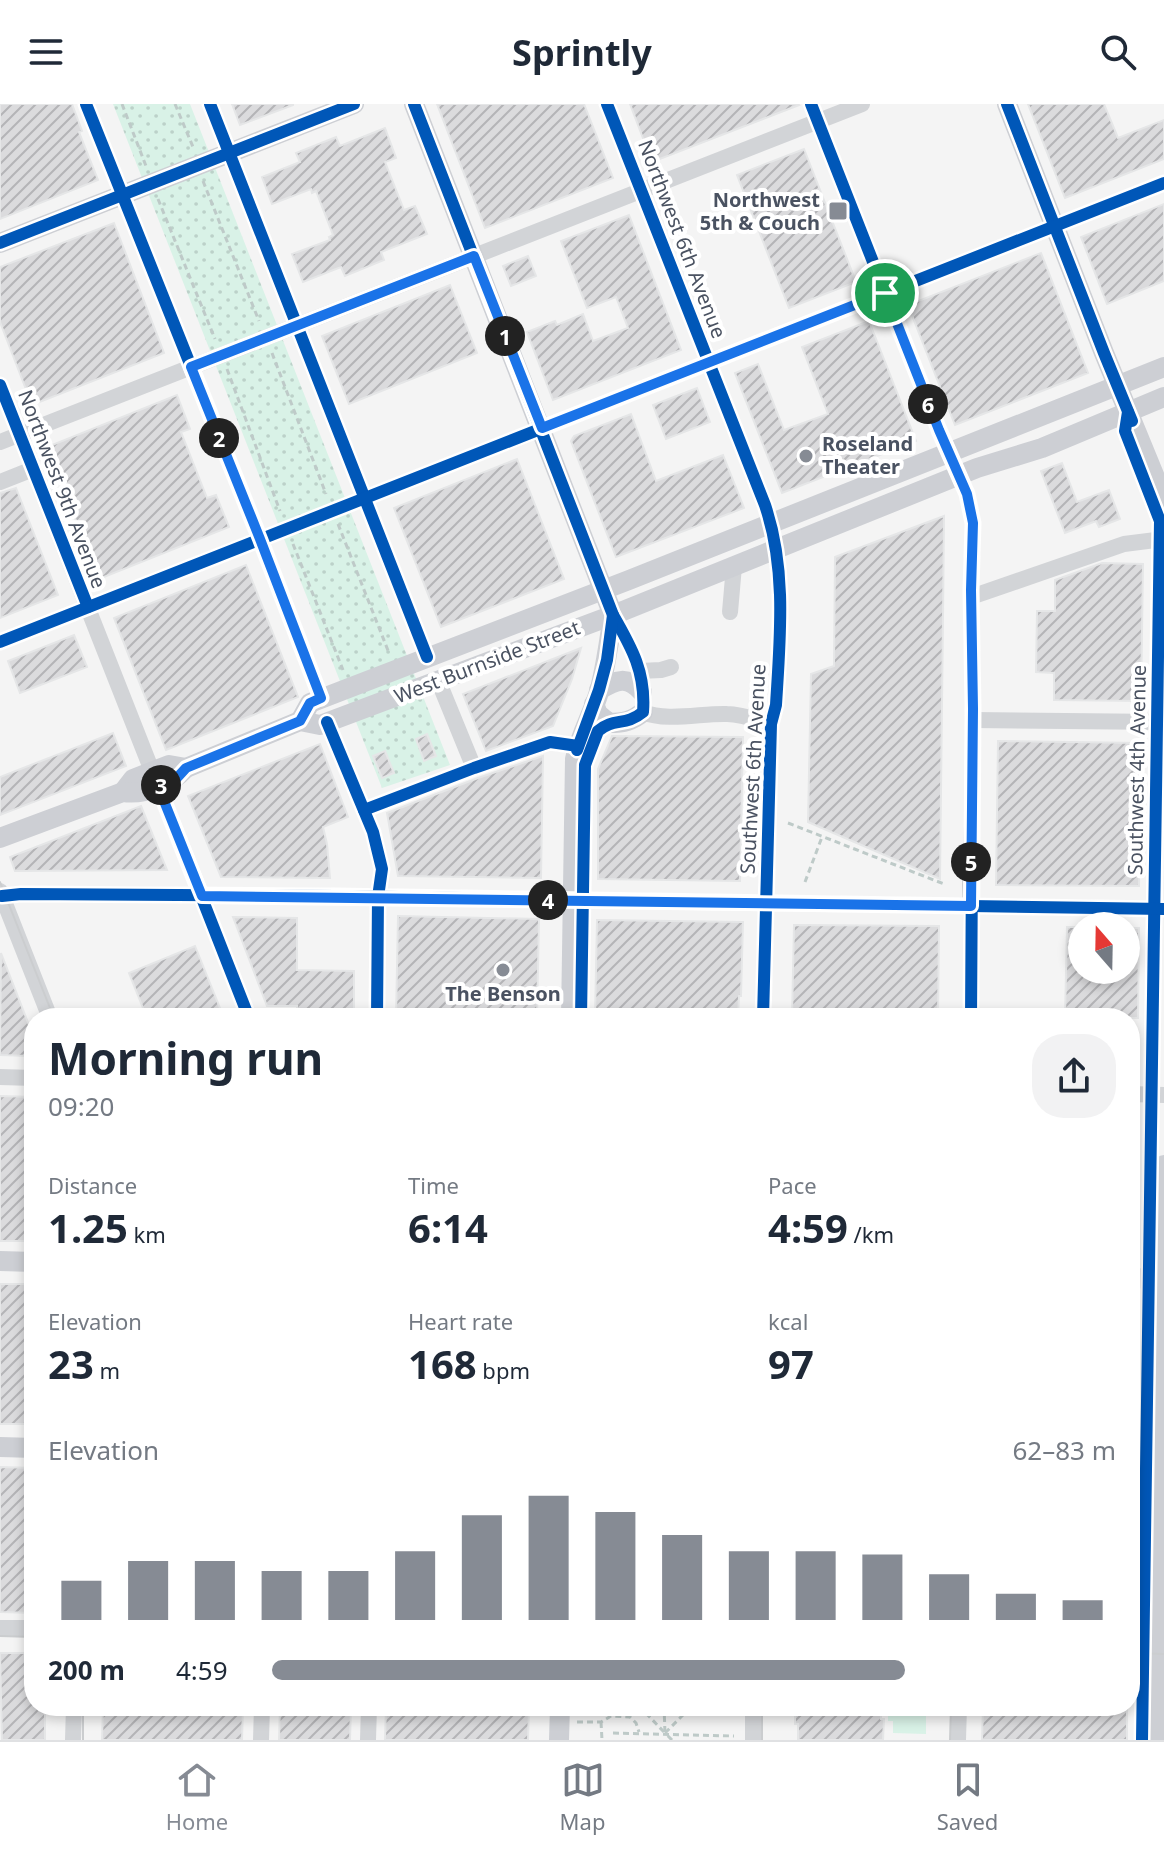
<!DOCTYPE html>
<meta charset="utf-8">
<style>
:root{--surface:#fff;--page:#f2f2f3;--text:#1f2937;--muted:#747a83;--line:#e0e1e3;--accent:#868b94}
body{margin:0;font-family:"Noto Sans",sans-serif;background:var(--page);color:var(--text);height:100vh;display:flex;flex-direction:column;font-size:30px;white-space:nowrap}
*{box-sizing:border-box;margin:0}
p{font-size:26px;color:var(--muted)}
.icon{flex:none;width:44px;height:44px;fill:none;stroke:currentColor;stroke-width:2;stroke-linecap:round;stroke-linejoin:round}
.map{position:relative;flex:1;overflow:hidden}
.panel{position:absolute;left:24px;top:904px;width:1116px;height:708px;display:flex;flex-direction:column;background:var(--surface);border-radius:32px;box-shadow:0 4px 12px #0003}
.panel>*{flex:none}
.needle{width:52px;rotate:340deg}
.fabs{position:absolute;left:1068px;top:808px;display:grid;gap:16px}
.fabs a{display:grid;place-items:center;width:72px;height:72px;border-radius:50%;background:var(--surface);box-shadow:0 4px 12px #0003;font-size:40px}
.pin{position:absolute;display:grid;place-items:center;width:68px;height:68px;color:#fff;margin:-34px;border:4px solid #fff;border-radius:50%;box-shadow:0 2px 8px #0007}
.km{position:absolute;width:40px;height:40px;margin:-20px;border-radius:50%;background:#222;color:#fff;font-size:22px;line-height:40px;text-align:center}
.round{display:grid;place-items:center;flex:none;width:84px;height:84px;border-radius:32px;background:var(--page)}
.head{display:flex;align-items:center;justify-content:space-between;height:136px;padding:0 24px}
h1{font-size:44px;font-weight:700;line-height:60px}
.figures{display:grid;grid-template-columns:repeat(3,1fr);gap:12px;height:136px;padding:8px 24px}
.figures div{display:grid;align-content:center}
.figures b{font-size:40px;font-weight:700}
.figures small{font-size:22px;font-weight:400}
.figures p{font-size:22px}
.chart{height:224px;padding:16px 24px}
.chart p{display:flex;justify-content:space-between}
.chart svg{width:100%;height:144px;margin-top:8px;stroke:var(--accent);stroke-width:6}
ul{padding:0 24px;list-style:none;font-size:26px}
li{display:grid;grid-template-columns:128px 96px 1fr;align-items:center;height:60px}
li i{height:20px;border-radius:10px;background:var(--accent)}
header{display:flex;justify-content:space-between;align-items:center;height:104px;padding:0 24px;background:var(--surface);font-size:36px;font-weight:700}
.menu{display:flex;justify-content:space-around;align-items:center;height:112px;border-top:2px solid var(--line);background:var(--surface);font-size:22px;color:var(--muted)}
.menu a{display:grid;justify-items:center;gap:4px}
.menu .current{color:var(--accent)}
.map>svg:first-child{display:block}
</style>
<header><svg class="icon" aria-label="menu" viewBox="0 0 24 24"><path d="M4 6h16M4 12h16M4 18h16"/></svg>Sprintly<svg class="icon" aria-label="search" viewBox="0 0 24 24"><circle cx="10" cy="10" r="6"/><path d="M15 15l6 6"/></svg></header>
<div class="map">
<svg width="1164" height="1636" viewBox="0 0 1164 1636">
<defs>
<pattern id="park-dots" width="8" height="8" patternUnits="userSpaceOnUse" patternTransform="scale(2)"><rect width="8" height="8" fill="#d9f2e7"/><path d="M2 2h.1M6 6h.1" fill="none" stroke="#bcd1c9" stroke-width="1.8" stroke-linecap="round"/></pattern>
<pattern id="building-hatch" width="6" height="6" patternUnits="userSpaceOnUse" patternTransform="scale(2)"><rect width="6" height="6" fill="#dbdbdd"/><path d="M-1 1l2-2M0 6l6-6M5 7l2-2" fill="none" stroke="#b4b4b7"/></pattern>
</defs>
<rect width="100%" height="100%" fill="#f4f4f4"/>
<!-- grass -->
<polygon fill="#d9f2e7" points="888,1602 926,1602 926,1630 893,1629 893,1617 888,1617"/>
<!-- park -->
<polygon fill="url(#park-dots)" points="113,0 190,0 450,661 382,684"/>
<!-- building -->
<g fill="url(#building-hatch)" stroke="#e5e6e7" stroke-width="2">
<polygon points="0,0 72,0 82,27 79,28 98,76 0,115"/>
<polygon points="232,0 293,0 293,1 240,21"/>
<polygon points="437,0 584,0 613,74 485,124"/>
<polygon points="630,0 798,0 799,1 652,58"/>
<polygon points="1028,0 1104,0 1118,34 1164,16 1164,55 1065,94"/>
<polygon points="385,24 396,54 385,58 404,106 415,102 427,130 381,148 384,156 345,172 341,163 303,178 292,150 330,136 329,133 333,131 316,87 312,89 311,85 272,100 262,73 300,58 296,49 336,33 340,42"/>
<polygon points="804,45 856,178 789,204 737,71"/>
<polygon points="1164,100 1164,177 1107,200 1081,133"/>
<polygon points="629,111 681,246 553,296 527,228 555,217 557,221 583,210 593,237 628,224 616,193 587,204 561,137"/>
<polygon points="114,119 164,249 32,301 0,218 0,163"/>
<polygon points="1041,149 1088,269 955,321 908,201"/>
<polygon points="528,152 536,172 511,182 503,162"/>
<polygon points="450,181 477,249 349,300 322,232"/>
<polygon points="869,217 916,337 782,389 735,269 758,260 784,326 828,310 802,243"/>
<polygon points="697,284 710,318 666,335 653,301"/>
<polygon points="177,291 190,325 181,328 207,394 216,391 229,423 99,475 47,343"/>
<polygon points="631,310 656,377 723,351 744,404 616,453 571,337 574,332"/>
<polygon points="517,355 564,475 441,523 394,404"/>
<polygon points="1062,359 1077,398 1109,386 1120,415 1099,423 1096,417 1065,429 1041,367"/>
<polygon points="16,384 58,491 0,514 0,389"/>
<polygon points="944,412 943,513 940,775 808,718 811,570 834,562 835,453"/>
<polygon points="1102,459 1143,460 1141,597 1054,596 1054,569 1036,568 1037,507 1055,507 1055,476"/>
<polygon points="246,461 298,593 166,646 114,514"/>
<polygon points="74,531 87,563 20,589 8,557"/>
<polygon points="581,544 572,575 553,622 486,647 463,590"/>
<polygon points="113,629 126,662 0,711 0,673"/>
<polygon points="427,630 436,652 424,657 416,635"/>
<polygon points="612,632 743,633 740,777 598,775 598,665"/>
<polygon points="998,637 1141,639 1139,782 996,781"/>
<polygon points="320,640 348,713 323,723 327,740 330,774 221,773 188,692"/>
<polygon points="385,647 394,669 382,674 373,652"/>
<polygon points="543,652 541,774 398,772 387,709 478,674"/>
<polygon points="141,702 167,766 15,767 10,753"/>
<polygon points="398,812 539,815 537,914 396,914"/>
<polygon points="233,813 297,814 297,866 354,867 354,914 297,914 297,902 267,902"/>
<polygon points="597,816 743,818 741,892 739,892 738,914 595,914"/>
<polygon points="794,821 939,822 938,914 792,914"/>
<polygon points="1067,823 1082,823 1082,866 1126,866 1126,824 1139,824 1138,914 1065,914"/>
<polygon points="195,842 224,914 147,914 129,869"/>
<polygon points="1,849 34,934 34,945 29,952 0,951"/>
<polygon points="0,992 34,993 34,1137 0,1137"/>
<rect x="0" y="1180" width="34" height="140"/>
<polygon points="0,1363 34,1364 34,1509 0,1508"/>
<polygon points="0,1549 34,1549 34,1602 45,1602 45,1636 2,1636"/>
<polygon points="103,1602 243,1602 242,1636 102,1636"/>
<polygon points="280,1602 351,1602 350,1636 279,1636"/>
<polygon points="386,1602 529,1602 528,1636 385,1636"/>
<polygon points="795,1602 881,1602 881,1615 884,1615 883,1636 798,1636 798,1620 795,1620"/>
<polygon points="983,1602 1127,1602 1127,1636 982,1636"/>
</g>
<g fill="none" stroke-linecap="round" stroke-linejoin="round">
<!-- path -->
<g stroke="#becac8" stroke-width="3" stroke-dasharray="6 4" stroke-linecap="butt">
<polyline points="122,0 146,62"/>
<polyline points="175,0 193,43"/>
<polyline points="203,77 259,217"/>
<polyline points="158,95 215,235"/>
<polyline points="272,249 326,390"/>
<polyline points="227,265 280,407"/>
<polyline points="338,420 389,549"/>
<polyline points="293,440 343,566"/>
<polyline points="788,719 944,780"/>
<polyline points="805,778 822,733"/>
<polyline points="639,1602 665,1629"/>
<polyline points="664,1602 665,1629"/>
<polyline points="577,1618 601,1618 611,1612 630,1613 636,1619 639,1628"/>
<polyline points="601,1618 602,1636"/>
<polyline points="613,1629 734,1632"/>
<polyline points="672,1636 665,1629 692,1602"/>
</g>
<!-- minor -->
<g stroke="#d2d4d7" stroke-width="16">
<polyline points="86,0 260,435 321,594"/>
<polyline points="210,0 427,553"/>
<path d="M 607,0 L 765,401 C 787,466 780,534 776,601 L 771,620 L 763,914"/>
<polyline points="811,0 939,326 967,390 973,419 971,486 973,605 971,914"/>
<polyline points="0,281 152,667"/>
<polyline points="0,338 862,0"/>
<polyline points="0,378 33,365"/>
<polyline points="971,493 1124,440 1164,435"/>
<polyline points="730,508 734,462"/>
<path d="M 613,511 C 632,544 646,569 643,608 C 667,618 702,609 727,610 C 742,610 757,616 771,620"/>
<polyline points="0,538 1164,79"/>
<polyline points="640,567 661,566 671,563"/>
<polyline points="438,576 474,664"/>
<polyline points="973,616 1164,618"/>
<polyline points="327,618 373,728 382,765 378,793 377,914"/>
<polyline points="158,682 249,914"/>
<polyline points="364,706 474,664 550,638 578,642"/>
<polyline points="0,787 50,914"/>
<polyline points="2,792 21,790 335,792 1164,805"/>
<polyline points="0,973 34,974"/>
<polyline points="1130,990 1164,991"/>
<polyline points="0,1524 34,1524"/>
<polyline points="1130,1542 1164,1542"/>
<polyline points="73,1636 74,1602"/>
<polyline points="261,1636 262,1602"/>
<polyline points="368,1636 369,1602"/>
<polyline points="753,1636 753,1602"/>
<polyline points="958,1636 959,1602"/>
</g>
<!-- major -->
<g stroke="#cdcfd4" stroke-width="20">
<path d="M 414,0 L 613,511 C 609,537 606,563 599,588 C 592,611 580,631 575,655 L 571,914"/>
<polyline points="1007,0 1104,249 1164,395"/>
<polyline points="0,139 354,0"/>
<path d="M 599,586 C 617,576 627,571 642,588"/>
<path d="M 594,600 L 598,610 L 609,619 C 624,619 632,617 643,608"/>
<polyline points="300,617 310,599 629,476 1164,263"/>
<polyline points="123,688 133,675 169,661 186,664"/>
<path d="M 0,734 L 123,688 C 146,691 170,681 186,664 L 300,617 L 320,621 L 613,511 L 977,364 L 1042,344 L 1164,293"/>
<polyline points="0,1157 34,1158"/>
<polyline points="1130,1174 1164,1175"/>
<polyline points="0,1343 34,1344"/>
<polyline points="1130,1360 1164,1360"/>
<polyline points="559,1636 560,1602"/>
<polyline points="1156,1636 1164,1061"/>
</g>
<!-- tram -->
<g stroke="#cbcdcf" stroke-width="2">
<polyline points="612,0 769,399 779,445 781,479 773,799 766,914"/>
<polyline points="807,0 928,312 957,376 967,406 970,496 969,605 963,781 968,914"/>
<polyline points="0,778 54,914"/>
<polyline points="0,1532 34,1533"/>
<polyline points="1130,1549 1164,1550"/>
<polyline points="762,1602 762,1636"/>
<polyline points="83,1636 83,1602"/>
<polyline points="950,1636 951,1602"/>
</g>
<!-- cycleway casing -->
<g stroke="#fff" stroke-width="17">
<g id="cycleway">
<polyline points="86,0 260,435 321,594"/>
<polyline points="210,0 427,553"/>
<path d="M 414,0 L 613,511 C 632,544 646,569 643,608 C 625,623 614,613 598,627 L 585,661 L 581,914"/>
<path d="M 607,0 L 765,401 C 787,466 780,534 776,601 L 771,620 L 763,914"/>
<polyline points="811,0 939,326 967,390 973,419 971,486 973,605 971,914"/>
<polyline points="1007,0 1104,249 1132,317"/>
<polyline points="0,139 354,0"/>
<polyline points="0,281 88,503"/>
<polyline points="1128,308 1125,327 1160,417 1142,1636"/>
<polyline points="0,538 1164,79"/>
<polyline points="327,618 373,728 382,765 378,793 377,914"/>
<polyline points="577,646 599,586 607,556 613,511"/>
<polyline points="158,682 249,914"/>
<polyline points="364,706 474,664 550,638 578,642"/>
<polyline points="2,792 21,790 335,792 1164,805"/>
</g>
</g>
<!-- cycleway -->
<use href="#cycleway" stroke="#0057b8" stroke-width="12"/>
</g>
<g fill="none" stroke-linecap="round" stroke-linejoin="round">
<!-- route casing -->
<g stroke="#fff" stroke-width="16">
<polygon id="route" points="474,152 542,324 885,189 939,326 967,390 973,419 971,486 973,605 971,802 202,792 158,682 175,676 186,664 300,617 310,599 321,594 260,435 191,263"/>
</g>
<!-- route -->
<use href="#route" stroke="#1a73e8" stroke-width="10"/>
</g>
<!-- markers -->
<g fill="#868b94" stroke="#fff" stroke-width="3">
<rect x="828" y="97" width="20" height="20" rx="4"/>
<circle cx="806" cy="352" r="8"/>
<circle cx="503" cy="866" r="8"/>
</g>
<g text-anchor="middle" stroke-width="8" stroke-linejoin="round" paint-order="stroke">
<!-- poi labels -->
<g font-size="20" font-weight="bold" fill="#4a5261" stroke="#fff" text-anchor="end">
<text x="820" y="103">Northwest<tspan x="820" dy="23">5th &amp; Couch</tspan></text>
<text x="822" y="347" text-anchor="start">Roseland<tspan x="822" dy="23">Theater</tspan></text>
<text x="503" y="897" text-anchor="middle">The Benson</text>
</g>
<!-- street labels -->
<g font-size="20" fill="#4a5261" stroke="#fff">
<text transform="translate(682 135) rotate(69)" y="7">Northwest 6th Avenue</text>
<text transform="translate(62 385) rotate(69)" y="7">Northwest 9th Avenue</text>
<text transform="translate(487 558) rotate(-21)" y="7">West Burnside Street</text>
<text transform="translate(753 665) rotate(-87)" y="7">Southwest 6th Avenue</text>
<text transform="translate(1137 666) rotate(-89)" y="7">Southwest 4th Avenue</text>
</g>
</g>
</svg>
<div class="fabs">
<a><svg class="needle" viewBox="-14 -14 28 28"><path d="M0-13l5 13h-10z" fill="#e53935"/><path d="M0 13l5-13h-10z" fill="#747a83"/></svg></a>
</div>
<div class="pin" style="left:885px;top:189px;background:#1e9e55"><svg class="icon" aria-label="arrive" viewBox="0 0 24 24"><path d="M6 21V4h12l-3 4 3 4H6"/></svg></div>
<b class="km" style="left:505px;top:232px">1</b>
<b class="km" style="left:219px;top:334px">2</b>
<b class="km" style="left:161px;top:681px">3</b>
<b class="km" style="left:548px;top:796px">4</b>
<b class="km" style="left:971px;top:758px">5</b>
<b class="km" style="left:928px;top:300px">6</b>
<section class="panel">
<div class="head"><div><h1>Morning run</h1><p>09:20</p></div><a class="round"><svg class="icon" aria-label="share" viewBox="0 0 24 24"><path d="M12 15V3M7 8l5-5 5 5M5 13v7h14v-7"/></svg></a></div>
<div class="figures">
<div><p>Distance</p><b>1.25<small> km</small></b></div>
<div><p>Time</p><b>6:14</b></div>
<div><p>Pace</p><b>4:59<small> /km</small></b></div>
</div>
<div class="figures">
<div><p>Elevation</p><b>23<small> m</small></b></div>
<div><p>Heart rate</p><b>168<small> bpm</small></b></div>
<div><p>kcal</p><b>97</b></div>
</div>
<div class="chart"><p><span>Elevation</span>62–83 m</p>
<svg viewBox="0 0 160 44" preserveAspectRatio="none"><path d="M5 44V32M15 44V26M25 44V26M35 44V29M45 44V29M55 44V23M65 44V12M75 44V6M85 44V11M95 44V18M105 44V23M115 44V23M125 44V24M135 44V30M145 44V36M155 44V38"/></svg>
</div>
<ul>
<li><b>200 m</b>4:59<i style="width:75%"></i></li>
</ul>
</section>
</div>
<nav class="menu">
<a class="current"><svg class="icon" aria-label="home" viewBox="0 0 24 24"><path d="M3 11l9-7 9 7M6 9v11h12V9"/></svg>Home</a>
<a><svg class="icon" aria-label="map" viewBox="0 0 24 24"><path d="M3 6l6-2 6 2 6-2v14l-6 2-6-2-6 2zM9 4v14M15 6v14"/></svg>Map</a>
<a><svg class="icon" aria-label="saved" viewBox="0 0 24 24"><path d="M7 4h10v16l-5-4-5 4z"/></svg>Saved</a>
</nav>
